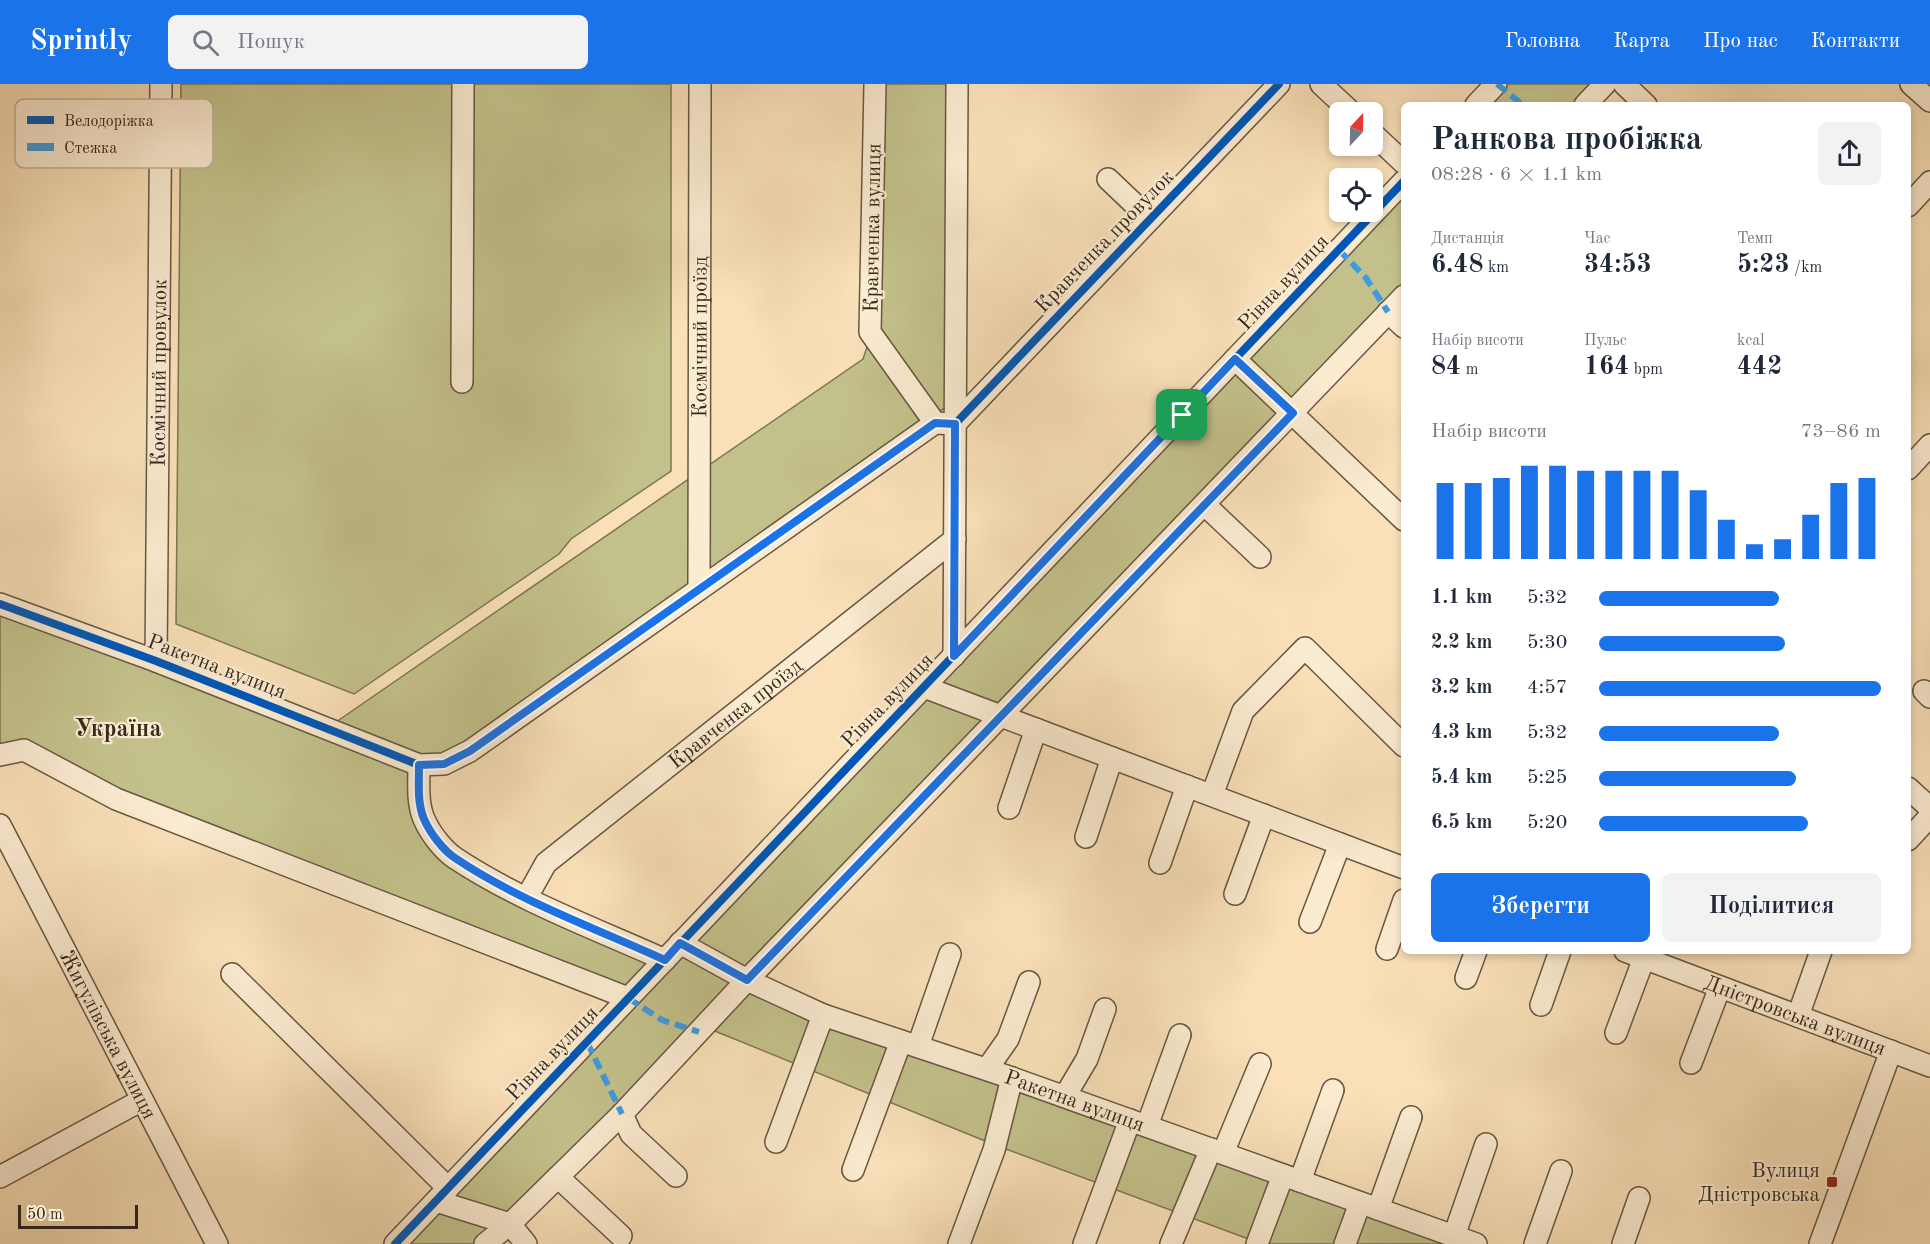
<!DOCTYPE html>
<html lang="uk">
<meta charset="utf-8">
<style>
:root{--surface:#fff;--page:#f2f2f3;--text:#1f2937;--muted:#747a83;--accent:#1a73e8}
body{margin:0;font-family:"Old Standard TT",serif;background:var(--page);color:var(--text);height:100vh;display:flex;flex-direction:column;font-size:22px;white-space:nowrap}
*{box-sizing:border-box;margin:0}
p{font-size:20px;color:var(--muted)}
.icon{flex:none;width:33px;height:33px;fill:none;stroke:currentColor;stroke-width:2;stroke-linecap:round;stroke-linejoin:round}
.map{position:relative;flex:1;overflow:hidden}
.panel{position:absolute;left:1401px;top:18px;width:510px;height:852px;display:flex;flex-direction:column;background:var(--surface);border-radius:9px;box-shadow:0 3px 9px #0003}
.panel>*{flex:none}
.needle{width:39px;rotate:22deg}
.controls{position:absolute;left:1329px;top:18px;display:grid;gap:12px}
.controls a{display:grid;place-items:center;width:54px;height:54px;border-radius:9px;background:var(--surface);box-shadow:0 3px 9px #0003;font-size:30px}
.scale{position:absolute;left:18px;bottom:15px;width:120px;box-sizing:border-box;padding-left:6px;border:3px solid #38291b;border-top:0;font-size:16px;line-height:21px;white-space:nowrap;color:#38291b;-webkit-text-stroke:4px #fbebd1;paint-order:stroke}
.pin{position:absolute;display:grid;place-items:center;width:51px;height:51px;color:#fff;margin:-26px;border-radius:12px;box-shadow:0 3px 9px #0006}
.round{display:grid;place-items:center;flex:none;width:63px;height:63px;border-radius:9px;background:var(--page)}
.headline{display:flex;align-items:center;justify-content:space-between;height:102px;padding:0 30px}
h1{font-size:33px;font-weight:700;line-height:45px}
.figures{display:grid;grid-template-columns:repeat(3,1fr);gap:9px;height:102px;padding:6px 30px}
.figures div{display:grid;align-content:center}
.figures b{font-size:26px;font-weight:700}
.figures small{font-size:16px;font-weight:400}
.figures p{font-size:16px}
.chart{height:168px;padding:12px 30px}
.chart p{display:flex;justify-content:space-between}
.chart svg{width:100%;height:108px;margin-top:6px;stroke:var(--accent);stroke-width:6}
.action{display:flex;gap:12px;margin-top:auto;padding:12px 30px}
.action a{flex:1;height:69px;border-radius:9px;background:var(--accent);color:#fff;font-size:24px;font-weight:700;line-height:69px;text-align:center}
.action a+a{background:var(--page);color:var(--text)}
ul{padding:0 30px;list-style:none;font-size:20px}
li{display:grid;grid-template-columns:96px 72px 1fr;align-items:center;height:45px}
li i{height:15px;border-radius:8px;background:var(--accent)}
header{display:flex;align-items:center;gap:36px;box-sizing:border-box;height:84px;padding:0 30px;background:var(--accent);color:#fff}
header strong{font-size:28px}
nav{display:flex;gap:33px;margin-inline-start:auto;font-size:21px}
.search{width:420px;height:54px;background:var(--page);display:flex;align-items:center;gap:15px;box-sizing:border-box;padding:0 21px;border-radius:9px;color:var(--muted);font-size:22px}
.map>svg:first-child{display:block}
</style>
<header>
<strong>Sprintly</strong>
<div class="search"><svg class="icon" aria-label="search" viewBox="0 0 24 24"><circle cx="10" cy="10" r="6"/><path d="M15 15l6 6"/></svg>Пошук</div>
<nav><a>Головна</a><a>Карта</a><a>Про нас</a><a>Контакти</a></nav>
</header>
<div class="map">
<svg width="1930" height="1160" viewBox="0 0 1930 1160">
<rect width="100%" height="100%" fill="#f9e0b8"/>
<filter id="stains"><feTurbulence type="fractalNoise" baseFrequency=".00333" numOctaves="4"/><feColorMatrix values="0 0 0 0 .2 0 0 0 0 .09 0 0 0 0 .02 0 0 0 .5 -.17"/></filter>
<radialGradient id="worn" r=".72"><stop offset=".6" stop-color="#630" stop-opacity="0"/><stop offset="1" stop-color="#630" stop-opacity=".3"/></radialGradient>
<!-- green -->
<g fill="#c3c18b" stroke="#7e7553" stroke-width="1.5">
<polygon points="181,0 671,0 671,387 571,455 559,470 354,610 176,540"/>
<polygon points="881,0 950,0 947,322 467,660 440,672 416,674 432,759 665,881 1404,101 1404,205 740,898 1460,1160 1262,1160 995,1061 700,941 508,1135 444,1115 636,912 0,664 0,527 320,649 863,275 875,239"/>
<polygon points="1500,0 1598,0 1578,21 1480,21"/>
<polygon points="438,1122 501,1142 477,1160 402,1160"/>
</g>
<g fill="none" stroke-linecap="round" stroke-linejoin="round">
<!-- minor casing -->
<g stroke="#685742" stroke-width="24">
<g id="minor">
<polyline points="875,0 870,248 935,339"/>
<polyline points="1321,0 1351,28"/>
<polyline points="1624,0 1646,21"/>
<polyline points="1911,0 1930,17"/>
<polyline points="1476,21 1496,0"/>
<polyline points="1585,21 1605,0"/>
<polyline points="1372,49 1404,79"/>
<polyline points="1108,95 1150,135"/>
<polyline points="1908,122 1930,98"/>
<polyline points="1388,228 1404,243"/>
<polyline points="1235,275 1404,436"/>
<polyline points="462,298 463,0"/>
<polyline points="1908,385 1930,361"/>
<polyline points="1205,421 1260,473"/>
<path id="s1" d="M 699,505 L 700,0"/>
<polyline points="0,520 156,577 419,681 444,680 470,667 935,339 955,340 1279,0"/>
<polyline points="954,572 957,0"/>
<path id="s2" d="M 156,577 L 161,0"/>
<polyline points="924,603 1404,784"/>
<polyline points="1924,607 1930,613"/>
<polyline points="0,671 24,666 116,715 628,914"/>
<path d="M 419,681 C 419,699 417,719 424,735 C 430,749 443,766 455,774 C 518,816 596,845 665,876"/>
<polyline points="1908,704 1930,724"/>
<polyline points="1212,711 1243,627 1305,564 1404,662"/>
<polyline points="1009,724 1036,645"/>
<path id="s3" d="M 0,741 L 217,1160"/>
<polyline points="1086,753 1112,674"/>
<polyline points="1908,756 1930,732"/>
<polyline points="1160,779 1187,702"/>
<polyline points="1235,810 1264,731"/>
<path id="s4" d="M 527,813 L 546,779 L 955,455"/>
<polyline points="1310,838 1340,760"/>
<path id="s5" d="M 680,859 L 747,896 L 823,931 L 1012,994 L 1476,1160"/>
<polyline points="1387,865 1404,816"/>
<path id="s6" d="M 1625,867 L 1930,982"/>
<polyline points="232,890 448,1104"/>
<polyline points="1466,894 1476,867"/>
<polyline points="1541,921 1560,867"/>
<polyline points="1798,932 1821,867"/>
<polyline points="1616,949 1644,874"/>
<polyline points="918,962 950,870"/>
<polyline points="1691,979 1720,903"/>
<polyline points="987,985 1008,955 1029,898"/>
<polyline points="1065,1012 1087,975 1105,925"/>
<polyline points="622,1030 631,1050 676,1092"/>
<polyline points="1147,1042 1180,951"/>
<polyline points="776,1058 823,931"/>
<polyline points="1223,1069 1260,980"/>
<polyline points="853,1086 901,957"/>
<polyline points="0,1093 142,1016"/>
<polyline points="558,1093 621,1152"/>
<polyline points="1300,1097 1333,1006"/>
<polyline points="436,1117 510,1140 526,1160"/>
<polyline points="1378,1125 1411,1033"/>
<polyline points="1454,1152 1486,1060"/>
<polyline points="395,1160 1404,97"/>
<polyline points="485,1160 510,1140 622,1030 747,896 1404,212"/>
<polyline points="959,1160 994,1066 1012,994"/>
<polyline points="1084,1160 1130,1036"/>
<polyline points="1171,1160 1211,1065"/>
<polyline points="1257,1160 1283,1091"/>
<polyline points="1345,1160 1360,1119"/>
<polyline points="1535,1160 1561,1087"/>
<polyline points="1623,1160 1639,1114"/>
<polyline points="1820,1160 1891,967"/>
</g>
</g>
<!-- minor -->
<use href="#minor" stroke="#fbebd1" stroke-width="21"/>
<!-- quiet -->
<g stroke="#3e9cdf" stroke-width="6" stroke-dasharray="12 6" stroke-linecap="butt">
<polyline points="1497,0 1523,21"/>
<polyline points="1339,166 1366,194 1388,228"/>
<polyline points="628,914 662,936 699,948"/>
<polyline points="587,958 622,1030"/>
</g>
<!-- cycleway casing -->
<g stroke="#fbebd1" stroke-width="11">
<g id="cycleway">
<polyline points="0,520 156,577 419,681 444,680 470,667 935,339 955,340 1279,0"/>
<polyline points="395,1160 1404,97"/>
</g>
</g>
<!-- cycleway -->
<use href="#cycleway" stroke="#0057b8" stroke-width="8"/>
</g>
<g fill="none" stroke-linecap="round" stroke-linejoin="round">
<!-- route casing -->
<g stroke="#fff" stroke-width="12">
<path id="route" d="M 1235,275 L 1293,329 L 747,896 L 680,859 L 665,876 C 595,844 519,817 455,774 C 443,766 430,749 424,735 C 417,719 419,699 419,681 L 444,680 L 470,667 L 935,339 L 955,340 L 954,572 Z"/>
</g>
<!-- route -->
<use href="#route" stroke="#1a73e8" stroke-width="8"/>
</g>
<!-- markers -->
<rect fill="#8f2418" stroke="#fbebd1" stroke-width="2" x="1826" y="1092" width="12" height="12" rx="3"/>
<g text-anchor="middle" stroke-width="4.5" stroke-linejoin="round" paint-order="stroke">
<!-- street labels -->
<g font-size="21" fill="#38291b" stroke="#fbebd1">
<text transform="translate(872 144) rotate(-89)" y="7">Кравченка вулиця</text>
<text transform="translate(1104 157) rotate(-46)" y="7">Кравченка провулок</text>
<text transform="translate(1283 198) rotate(-47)" y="7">Рівна вулиця</text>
<text dy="7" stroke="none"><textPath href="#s1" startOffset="252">Космічний проїзд</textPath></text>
<text dy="7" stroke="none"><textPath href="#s2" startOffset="288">Космічний провулок</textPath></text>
<text transform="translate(217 582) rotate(21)" y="7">Ракетна вулиця</text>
<text transform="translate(887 616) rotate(-46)" y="7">Рівна вулиця</text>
<text dy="7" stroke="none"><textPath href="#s4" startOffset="280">Кравченка проїзд</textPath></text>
<text dy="7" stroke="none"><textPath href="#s6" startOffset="182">Дністровська вулиця</textPath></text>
<text dy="7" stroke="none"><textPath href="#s3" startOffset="236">Жигулівська вулиця</textPath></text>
<text transform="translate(552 969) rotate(-46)" y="7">Рівна вулиця</text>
<text dy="7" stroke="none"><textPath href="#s5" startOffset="426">Ракетна вулиця</textPath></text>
</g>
<!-- poi labels -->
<g font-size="21" fill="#38291b" stroke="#fbebd1" text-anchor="end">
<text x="1820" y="1093">Вулиця<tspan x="1820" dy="24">Дністровська</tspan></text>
</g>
<!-- quarter labels -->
<g font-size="24" font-weight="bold" fill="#38291b" stroke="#fbebd1">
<text x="118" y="652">Україна</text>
</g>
</g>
<!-- legend -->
<rect x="15" y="15" width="198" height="69" rx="9" fill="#fbebd1" stroke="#c0b19a" stroke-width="1.5"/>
<rect x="27" y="32" width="27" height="8" fill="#0057b8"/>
<rect x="27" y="59" width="27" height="8" fill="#3e9cdf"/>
<g font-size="16" fill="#38291b">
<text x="64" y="42">Велодоріжка</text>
<text x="64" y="69">Стежка</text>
</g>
<rect width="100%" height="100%" filter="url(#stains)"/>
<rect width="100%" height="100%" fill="url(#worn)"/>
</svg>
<div class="controls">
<a><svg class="needle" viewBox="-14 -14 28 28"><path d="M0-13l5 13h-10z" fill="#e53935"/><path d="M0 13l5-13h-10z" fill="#747a83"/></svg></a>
<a><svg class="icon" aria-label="locate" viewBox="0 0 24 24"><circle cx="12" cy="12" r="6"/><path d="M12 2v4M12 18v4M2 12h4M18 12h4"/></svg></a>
</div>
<div class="scale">50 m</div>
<div class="pin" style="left:1182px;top:331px;background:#1e9e55"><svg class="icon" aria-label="arrive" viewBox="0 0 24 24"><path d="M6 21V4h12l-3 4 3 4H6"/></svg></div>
<section class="panel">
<div class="headline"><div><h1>Ранкова пробіжка</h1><p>08:28 · 6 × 1.1 km</p></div><a class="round"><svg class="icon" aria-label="share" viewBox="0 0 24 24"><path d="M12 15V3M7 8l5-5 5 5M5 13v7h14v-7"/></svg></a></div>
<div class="figures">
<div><p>Дистанція</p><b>6.48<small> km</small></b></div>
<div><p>Час</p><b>34:53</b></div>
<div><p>Темп</p><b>5:23<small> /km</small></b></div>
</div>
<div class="figures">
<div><p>Набір висоти</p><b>84<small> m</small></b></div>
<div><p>Пульс</p><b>164<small> bpm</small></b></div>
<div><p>kcal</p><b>442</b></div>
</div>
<div class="chart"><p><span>Набір висоти</span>73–86 m</p>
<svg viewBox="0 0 160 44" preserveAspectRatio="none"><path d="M5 44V13M15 44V13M25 44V11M35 44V6M45 44V6M55 44V8M65 44V8M75 44V8M85 44V8M95 44V16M105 44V28M115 44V38M125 44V36M135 44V26M145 44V13M155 44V11"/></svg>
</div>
<ul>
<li><b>1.1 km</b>5:32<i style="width:64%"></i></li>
<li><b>2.2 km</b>5:30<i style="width:66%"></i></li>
<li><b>3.2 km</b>4:57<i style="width:100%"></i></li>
<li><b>4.3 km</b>5:32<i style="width:64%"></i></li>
<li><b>5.4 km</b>5:25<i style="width:70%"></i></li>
<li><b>6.5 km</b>5:20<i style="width:74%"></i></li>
</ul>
<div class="action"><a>Зберегти</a><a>Поділитися</a></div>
</section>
</div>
